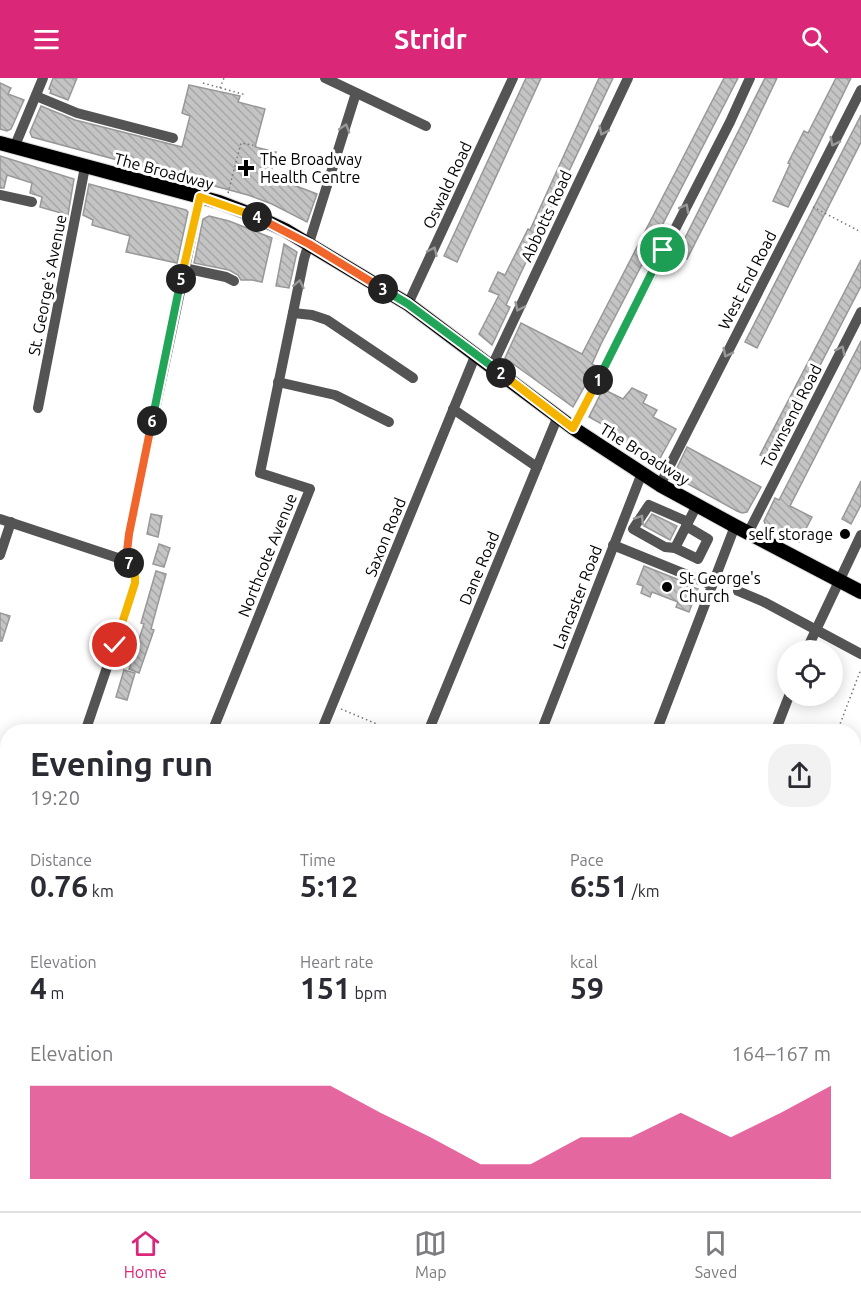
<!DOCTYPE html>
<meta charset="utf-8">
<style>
:root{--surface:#fff;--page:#f2f2f3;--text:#2b2b33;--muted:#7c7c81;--line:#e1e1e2;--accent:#db2777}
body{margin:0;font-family:Ubuntu,sans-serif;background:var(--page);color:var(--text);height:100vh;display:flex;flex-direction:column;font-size:22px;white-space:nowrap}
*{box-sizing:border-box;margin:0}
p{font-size:20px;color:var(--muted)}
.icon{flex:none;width:33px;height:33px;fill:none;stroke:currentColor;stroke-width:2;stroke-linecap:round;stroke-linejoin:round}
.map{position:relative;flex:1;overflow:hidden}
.details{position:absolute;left:0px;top:646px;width:861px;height:488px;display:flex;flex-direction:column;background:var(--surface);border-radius:24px 24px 0 0;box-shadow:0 3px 15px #0003}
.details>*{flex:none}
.fabs{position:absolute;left:777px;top:562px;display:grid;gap:12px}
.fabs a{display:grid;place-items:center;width:66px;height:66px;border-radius:50%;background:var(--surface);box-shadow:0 3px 15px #0003;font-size:30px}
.pin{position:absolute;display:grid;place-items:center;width:51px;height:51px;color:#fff;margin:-26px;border:3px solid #fff;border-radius:50%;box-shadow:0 2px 6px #0007}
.km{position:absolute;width:30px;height:30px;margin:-15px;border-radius:50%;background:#222;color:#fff;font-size:16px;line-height:30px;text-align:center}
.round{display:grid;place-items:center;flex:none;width:63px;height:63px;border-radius:24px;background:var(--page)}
.overview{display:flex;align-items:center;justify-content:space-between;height:102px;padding:0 30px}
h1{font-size:33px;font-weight:700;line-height:45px}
.stats{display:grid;grid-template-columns:repeat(3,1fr);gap:9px;height:102px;padding:6px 30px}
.stats div{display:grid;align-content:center}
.stats b{font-size:30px;font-weight:700}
.stats small{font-size:16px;font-weight:400}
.stats p{font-size:16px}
.chart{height:168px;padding:12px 30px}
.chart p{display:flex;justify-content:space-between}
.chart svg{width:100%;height:108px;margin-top:6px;fill:var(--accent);opacity:.7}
header{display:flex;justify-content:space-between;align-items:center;height:78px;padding:0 30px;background:var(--accent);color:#fff;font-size:27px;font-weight:700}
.tabs{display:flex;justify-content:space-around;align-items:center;height:84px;border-top:2px solid var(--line);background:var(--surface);font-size:16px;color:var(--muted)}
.tabs a{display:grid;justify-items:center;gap:3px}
.tabs .current{color:var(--accent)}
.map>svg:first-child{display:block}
</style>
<header><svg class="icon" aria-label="menu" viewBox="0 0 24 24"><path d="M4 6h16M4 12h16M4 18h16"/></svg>Stridr<svg class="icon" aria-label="search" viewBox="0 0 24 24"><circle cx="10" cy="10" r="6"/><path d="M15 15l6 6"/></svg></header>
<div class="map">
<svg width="861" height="1133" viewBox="0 0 861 1133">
<defs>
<pattern id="grass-dots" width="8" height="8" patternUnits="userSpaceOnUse" patternTransform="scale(1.5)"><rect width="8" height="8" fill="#dbdbdb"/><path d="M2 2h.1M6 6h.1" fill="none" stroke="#bababa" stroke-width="1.8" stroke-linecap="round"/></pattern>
<pattern id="water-waves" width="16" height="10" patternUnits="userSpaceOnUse" patternTransform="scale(1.5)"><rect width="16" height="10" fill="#a2a2a2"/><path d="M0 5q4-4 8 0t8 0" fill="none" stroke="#8a8a8a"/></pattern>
<pattern id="building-back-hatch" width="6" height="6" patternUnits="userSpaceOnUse" patternTransform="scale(1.5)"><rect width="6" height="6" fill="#c4c4c4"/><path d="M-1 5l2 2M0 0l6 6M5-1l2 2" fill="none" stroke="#a7a7a7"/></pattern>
</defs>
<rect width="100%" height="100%" fill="#fff"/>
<!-- grass -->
<polygon fill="url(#grass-dots)" points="0,982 7,985 8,1126 279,1126 286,1133 0,1133"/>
<!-- pitch -->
<polygon fill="#dbdbdb" points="78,1126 134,1127 147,1133 67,1133"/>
<!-- water -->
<polygon fill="url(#water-waves)" points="431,1126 471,1126 471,1127 461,1133 423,1133"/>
<!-- building -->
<g fill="url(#building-back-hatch)" stroke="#989898" stroke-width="1.5">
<polygon points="53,0 77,0 68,22 50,15 51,12 49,11"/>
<polygon points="526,0 541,0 457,184 444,178"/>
<polygon points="599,0 613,0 518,201 506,227 510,229 492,267 479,256 499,217 489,213 498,194 505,197 528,151 530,152"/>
<polygon points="724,0 738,0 601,266 592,286 596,288 573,329 505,280 521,245 582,276"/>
<polygon points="765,0 777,0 746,65 687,181 677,176"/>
<polygon points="836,0 851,0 788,129 773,123 790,86 788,85 804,53 808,55"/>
<polygon points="0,5 11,10 8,16 24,22 11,51 7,53 0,51"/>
<polygon points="189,7 240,18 238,24 265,31 255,69 276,74 270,98 317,116 307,144 272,126 248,117 32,59 30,54 41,28 75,42 182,69 190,38 182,35"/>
<polygon points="861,37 861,64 757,270 745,264"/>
<polygon points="0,78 74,101 68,137 40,129 42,119 30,115 32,105 7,97 4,110 0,110"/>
<polygon points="89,106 186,132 188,134 177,185 126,174 130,158 92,147 93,142 83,137"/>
<polygon points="209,138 229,143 272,160 262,204 252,202 241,202 238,197 229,192 194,185 203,141"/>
<polygon points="284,166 297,174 289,210 276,208"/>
<polygon points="861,182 861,208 771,382 760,377"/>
<polygon points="861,263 861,289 790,428 812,439 799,464 766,448 764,443 775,420 779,422"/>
<polygon points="632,310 647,317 643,325 657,332 653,339 676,351 658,384 607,353 609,350 589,339 603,311 623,321"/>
<polygon points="687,369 761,409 747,434 742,435 737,433 677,400 675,394"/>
<polygon points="861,403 861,427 851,446 842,441"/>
<polygon points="151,436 162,438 158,459 147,456"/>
<polygon points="652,436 677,448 670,462 644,448"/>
<polygon points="159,466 170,470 164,489 153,486"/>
<polygon points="644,488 692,507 692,509 698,511 689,534 676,529 678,524 652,514 650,519 641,515 643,508 637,506"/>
<polygon points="156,493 166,496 151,551 154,552 139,595 129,591 144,546 141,545"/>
<polygon points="0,535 10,538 2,563 0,563"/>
<polygon points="124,592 135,595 127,622 116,619"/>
<polygon points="6,947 8,948 8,984 0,982 0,966"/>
</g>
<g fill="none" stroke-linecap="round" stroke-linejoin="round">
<!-- major casing -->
<g stroke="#dbdbdb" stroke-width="16">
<polyline id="major" points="0,65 219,124 253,137 285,152 408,226 573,350 660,407 735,448 861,514"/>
</g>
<!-- path -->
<g stroke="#767676" stroke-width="1.5" stroke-dasharray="1.5 3" stroke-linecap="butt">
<polyline points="203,5 246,17"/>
<polyline points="220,10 224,0"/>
<polyline points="228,115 241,65 257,68"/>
<polyline points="813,129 861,154"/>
<polyline points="341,631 396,654"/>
<polyline points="837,654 861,591"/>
<polyline points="854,959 861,956"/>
<polyline points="0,1007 8,1011"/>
<polyline points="854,1076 861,1074"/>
<polyline points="271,1126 278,1133"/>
<polyline points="285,1126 292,1133"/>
<polyline points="749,1126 749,1133"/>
<polyline points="0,1128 8,1116"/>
<polyline points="280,1133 285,1128"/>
<polyline points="418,1133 426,1126"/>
</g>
<!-- minor -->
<g stroke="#545454" stroke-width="10">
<polyline points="325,0 426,48"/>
<polyline points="36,18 77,35 173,60"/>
<polyline points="14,70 43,0"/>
<polyline points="0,117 32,124"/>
<polyline points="184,190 226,199 234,203"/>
<polyline points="408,226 513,0"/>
<polyline points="293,235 312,237 327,242 413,300"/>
<polyline points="492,288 628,0"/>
<polyline points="278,304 335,317 389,344"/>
<polyline points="38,330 85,89"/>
<polyline points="453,331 537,389"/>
<polyline points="573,350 730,44 750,0"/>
<polyline points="660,407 861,12"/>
<path d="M 0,441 L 118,480 C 135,486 137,497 133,513 L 85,654"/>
<polyline points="686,448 708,461 698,481 675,470 697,427"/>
<polyline points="748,455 861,234"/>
<polyline points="613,467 712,507"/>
<polyline points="675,470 665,469 633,451 649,427 688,444"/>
<polyline points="0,477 11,444"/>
<polyline points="126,482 129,456 200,119"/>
<polyline points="738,513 764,524 861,576"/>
<polyline points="806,573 861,457"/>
<polyline points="212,654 310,411 260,395 304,181 356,15"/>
<polyline points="321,654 476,276"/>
<polyline points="428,654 558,338"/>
<polyline points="541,654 642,395"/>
<polyline points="656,654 735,448"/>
<polyline points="775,654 789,618"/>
<polyline points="0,682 8,685"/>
<polyline points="854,771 861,752"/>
<polyline points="0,898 8,877"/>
<polyline points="854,898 861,896"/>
<polyline points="854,997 861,994"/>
<polyline points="0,1043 8,1065"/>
<polyline points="8,1076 2,1085 8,1097"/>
<polyline points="390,1129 393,1126"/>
</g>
<!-- major -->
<use href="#major" stroke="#000" stroke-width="14"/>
</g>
<!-- one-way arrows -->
<defs><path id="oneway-chevron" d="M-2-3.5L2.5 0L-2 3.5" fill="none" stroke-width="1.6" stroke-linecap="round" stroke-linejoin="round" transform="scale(1.5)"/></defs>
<g stroke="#989898">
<use href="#oneway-chevron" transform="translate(345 50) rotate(-73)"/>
<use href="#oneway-chevron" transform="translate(603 53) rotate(115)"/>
<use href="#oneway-chevron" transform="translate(834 64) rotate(117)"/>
<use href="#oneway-chevron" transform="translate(685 130) rotate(-62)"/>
<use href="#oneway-chevron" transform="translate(433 173) rotate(-65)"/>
<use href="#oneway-chevron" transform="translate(299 206) rotate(-78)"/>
<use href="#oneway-chevron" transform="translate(519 229) rotate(115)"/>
<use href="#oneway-chevron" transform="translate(841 272) rotate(-63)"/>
<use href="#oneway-chevron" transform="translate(727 275) rotate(117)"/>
<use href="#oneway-chevron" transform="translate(640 441) rotate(-57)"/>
</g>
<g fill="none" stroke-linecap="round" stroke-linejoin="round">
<!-- split-1 casing -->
<g stroke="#fff" stroke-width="12">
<polyline id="split-1" points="598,302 663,172"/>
</g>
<!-- split-2 casing -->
<g stroke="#fff" stroke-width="12">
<polyline id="split-2" points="501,295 573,350 598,302"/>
</g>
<!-- split-3 casing -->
<g stroke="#fff" stroke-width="12">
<polyline id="split-3" points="383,211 408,226 501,295"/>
</g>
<!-- split-4 casing -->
<g stroke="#fff" stroke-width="12">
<polyline id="split-4" points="257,139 309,166 383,211"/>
</g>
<!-- split-5 casing -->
<g stroke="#fff" stroke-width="12">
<polyline id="split-5" points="181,201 200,119 257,139"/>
</g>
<!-- split-6 casing -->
<g stroke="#fff" stroke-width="12">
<polyline id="split-6" points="152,343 181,201"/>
</g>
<!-- split-7 casing -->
<g stroke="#fff" stroke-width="12">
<polyline id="split-7" points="129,485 126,482 129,456 152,343"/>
</g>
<!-- split-8 casing -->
<g stroke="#fff" stroke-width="12">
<polyline id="split-8" points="115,567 135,505 135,495 129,485"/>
</g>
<!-- split-1 -->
<use href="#split-1" stroke="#22a559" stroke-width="8"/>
<!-- split-2 -->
<use href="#split-2" stroke="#f5b400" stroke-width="8"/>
<!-- split-3 -->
<use href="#split-3" stroke="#22a559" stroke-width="8"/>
<!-- split-4 -->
<use href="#split-4" stroke="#f0652b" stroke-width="8"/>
<!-- split-5 -->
<use href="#split-5" stroke="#f5b400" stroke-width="8"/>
<!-- split-6 -->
<use href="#split-6" stroke="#22a559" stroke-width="8"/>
<!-- split-7 -->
<use href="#split-7" stroke="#f0652b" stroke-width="8"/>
<!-- split-8 -->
<use href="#split-8" stroke="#f5b400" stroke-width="8"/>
</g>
<!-- markers -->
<g fill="#000" stroke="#fff" stroke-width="2">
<path d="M243 81h6v6h6v6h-6v6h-6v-6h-6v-6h6z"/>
<circle cx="845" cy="456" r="6"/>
<circle cx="667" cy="509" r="6"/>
</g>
<g text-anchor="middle" stroke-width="6" stroke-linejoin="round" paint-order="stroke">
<!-- poi labels -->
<g font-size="16" fill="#000" stroke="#fff" text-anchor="start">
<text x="260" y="87">The Broadway<tspan x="260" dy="18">Health Centre</tspan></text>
<text x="833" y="462" text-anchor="end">self storage</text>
<text x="679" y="506">St George's<tspan x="679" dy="18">Church</tspan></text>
</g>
<!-- street labels -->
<g font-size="16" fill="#000" stroke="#fff">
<text transform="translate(164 93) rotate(15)" y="6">The Broadway</text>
<text transform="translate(447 107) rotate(-65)" y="6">Oswald Road</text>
<text transform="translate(546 138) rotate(-65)" y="6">Abbotts Road</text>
<text transform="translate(747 202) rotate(-63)" y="6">West End Road</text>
<text transform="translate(47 207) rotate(-79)" y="6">St. George's Avenue</text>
<text transform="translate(791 338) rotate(-63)" y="6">Townsend Road</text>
<text transform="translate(645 376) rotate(32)" y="6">The Broadway</text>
<text transform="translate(385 459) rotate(-68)" y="6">Saxon Road</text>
<text transform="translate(267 477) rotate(-68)" y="6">Northcote Avenue</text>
<text transform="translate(479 490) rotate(-67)" y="6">Dane Road</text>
<text transform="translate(577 519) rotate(-69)" y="6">Lancaster Road</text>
</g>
</g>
</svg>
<div class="fabs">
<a><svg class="icon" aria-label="locate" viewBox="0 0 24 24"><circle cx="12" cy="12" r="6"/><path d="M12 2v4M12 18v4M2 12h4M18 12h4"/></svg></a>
</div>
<div class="pin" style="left:663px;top:172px;background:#1e9e55"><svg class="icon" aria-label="arrive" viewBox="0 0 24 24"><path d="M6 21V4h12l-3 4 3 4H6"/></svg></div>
<div class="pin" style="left:115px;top:567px;background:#d93025"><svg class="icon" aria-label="check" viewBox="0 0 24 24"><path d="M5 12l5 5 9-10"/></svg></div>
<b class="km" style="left:598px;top:302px">1</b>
<b class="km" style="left:501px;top:295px">2</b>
<b class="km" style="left:383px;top:211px">3</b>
<b class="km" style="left:257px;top:139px">4</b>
<b class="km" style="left:181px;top:201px">5</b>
<b class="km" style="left:152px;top:343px">6</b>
<b class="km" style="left:129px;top:485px">7</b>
<section class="details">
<div class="overview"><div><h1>Evening run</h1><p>19:20</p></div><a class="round"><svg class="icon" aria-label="share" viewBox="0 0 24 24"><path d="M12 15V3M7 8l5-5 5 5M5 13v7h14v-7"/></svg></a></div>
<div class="stats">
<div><p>Distance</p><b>0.76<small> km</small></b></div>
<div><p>Time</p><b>5:12</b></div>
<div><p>Pace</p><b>6:51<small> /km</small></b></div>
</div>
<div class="stats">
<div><p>Elevation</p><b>4<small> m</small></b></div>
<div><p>Heart rate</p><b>151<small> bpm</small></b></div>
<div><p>kcal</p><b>59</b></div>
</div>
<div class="chart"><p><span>Elevation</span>164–167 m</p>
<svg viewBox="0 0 160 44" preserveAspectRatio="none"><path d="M0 44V6L10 6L20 6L30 6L40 6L50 6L60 6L70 17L80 27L90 38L100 38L110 27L120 27L130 17L140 27L150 17L160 6V44z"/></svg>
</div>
</section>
</div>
<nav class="tabs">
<a class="current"><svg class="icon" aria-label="home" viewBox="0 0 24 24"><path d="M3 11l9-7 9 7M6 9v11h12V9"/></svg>Home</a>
<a><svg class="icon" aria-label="map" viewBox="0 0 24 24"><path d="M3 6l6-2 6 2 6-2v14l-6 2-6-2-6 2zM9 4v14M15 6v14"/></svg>Map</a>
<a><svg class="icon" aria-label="saved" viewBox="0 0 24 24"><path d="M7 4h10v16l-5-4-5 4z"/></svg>Saved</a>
</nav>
